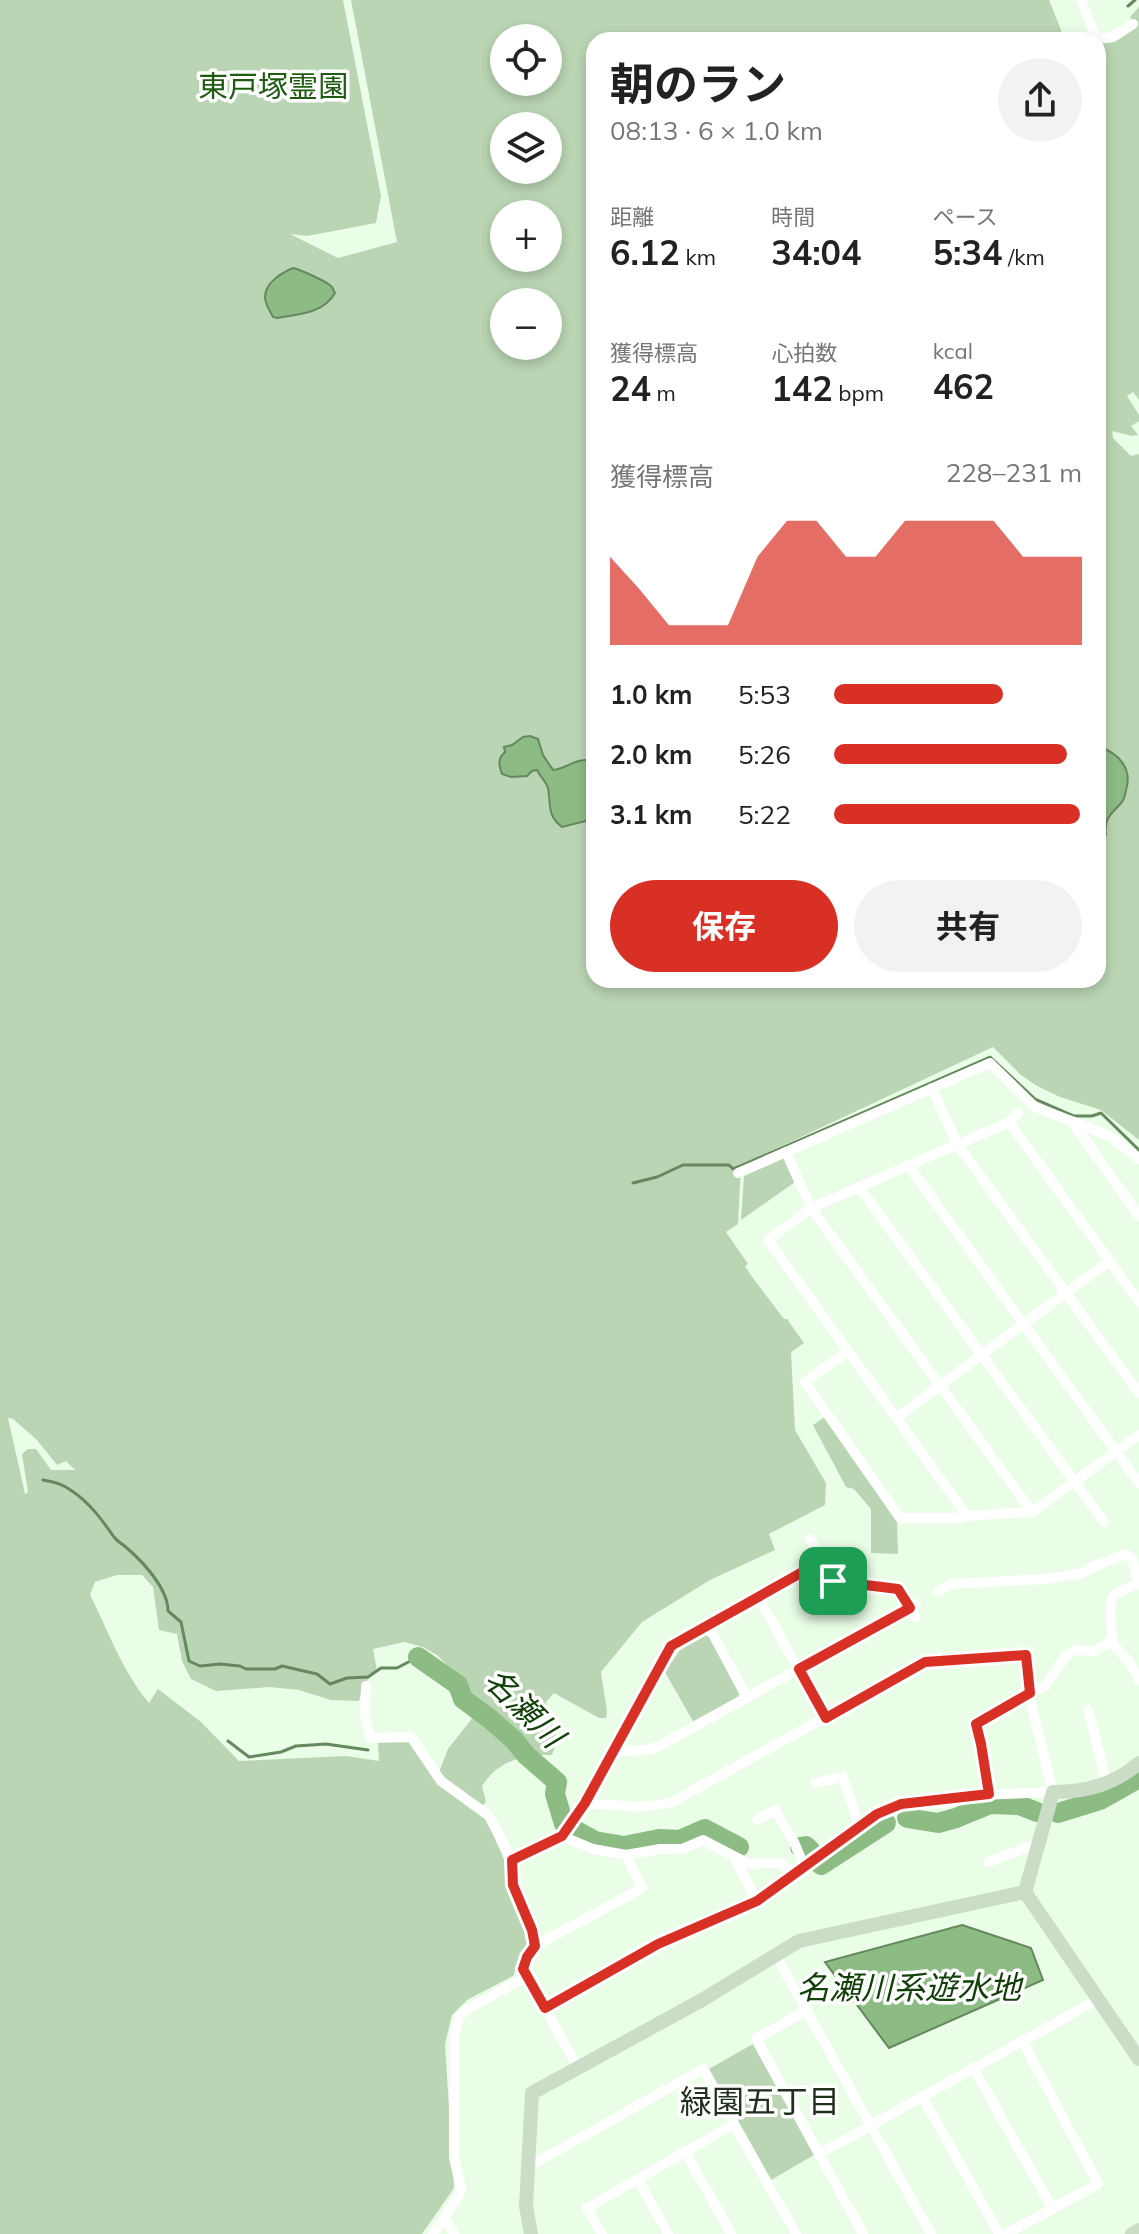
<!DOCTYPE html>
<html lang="ja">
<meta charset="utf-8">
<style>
:root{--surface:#fff;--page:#f2f2f2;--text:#222;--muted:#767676;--accent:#d93025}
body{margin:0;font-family:Mulish,"Noto Sans JP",sans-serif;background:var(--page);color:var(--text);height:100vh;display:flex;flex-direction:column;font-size:30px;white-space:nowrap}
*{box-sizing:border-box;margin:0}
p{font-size:26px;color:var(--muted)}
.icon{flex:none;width:44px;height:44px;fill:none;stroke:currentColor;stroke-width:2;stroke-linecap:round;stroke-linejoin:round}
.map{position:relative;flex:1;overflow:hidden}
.sheet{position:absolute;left:586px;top:32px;width:520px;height:956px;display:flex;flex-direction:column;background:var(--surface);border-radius:24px;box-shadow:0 4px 12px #0003}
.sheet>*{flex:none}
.buttons{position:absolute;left:490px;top:24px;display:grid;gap:16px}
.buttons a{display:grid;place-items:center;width:72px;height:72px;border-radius:50%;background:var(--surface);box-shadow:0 4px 12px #0003;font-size:40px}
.pin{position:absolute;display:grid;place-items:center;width:68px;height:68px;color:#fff;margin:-34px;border-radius:16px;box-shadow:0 4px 12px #0006}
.round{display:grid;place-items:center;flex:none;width:84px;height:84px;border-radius:42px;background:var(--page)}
.overview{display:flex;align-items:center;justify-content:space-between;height:136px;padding:0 24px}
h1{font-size:44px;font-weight:700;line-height:60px}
.figures{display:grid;grid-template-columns:repeat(3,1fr);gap:12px;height:136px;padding:8px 24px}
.figures div{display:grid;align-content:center}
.figures b{font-size:34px;font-weight:700}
.figures small{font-size:22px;font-weight:400}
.figures p{font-size:22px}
.chart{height:224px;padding:16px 24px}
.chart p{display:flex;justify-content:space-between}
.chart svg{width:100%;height:144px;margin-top:8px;fill:var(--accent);opacity:.7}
.primary-button{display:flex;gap:16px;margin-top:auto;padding:16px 24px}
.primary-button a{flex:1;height:92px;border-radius:48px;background:var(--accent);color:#fff;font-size:32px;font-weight:700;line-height:92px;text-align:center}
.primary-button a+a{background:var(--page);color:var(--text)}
ul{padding:0 24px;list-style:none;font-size:26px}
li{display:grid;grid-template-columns:128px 96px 1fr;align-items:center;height:60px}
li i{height:20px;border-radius:10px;background:var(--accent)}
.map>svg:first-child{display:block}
</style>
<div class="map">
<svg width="1139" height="2234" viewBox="0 0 1139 2234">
<rect width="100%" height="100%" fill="#eafde7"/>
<!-- green -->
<g fill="#b9d5b3" fill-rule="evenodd">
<path d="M 0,0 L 343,0 L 381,196 L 376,223 L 307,236 L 290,234 L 338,258 L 397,242 L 351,0 L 1049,0 L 1065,40 L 594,40 L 594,980 L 1098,980 L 1098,42 L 1135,25 L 1130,17 L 1139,7 L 1139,400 L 1133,392 L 1127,396 L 1139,415 L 1139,421 L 1131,426 L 1138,435 L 1132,436 L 1112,431 L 1113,438 L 1131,456 L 1139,454 L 1139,1140 L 1101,1110 L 1060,1097 L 1037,1086 L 1021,1075 L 993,1047 L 741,1165 L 738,1224 L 726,1232 L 748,1264 L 745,1266 L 750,1274 L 784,1319 L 787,1319 L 804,1343 L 791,1352 L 795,1430 L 826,1483 L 825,1505 L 769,1534 L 775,1550 L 710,1580 L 642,1622 L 601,1672 L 607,1712 L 606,1718 L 599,1718 L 554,1693 L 546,1702 L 557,1740 L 552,1755 L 539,1755 L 468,1694 L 453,1671 L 437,1655 L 423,1647 L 404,1642 L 373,1649 L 377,1670 L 364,1684 L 359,1701 L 331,1700 L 299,1690 L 269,1687 L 216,1691 L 191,1679 L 182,1661 L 177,1634 L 159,1630 L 153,1587 L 142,1575 L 117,1575 L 95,1582 L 90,1595 C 110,1634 121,1669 149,1703 L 158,1689 L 201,1722 L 239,1761 L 346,1756 L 379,1761 L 378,1742 L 411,1741 L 426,1765 L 487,1820 L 505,1862 L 508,1888 L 527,1932 L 528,1942 L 513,1976 L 467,2000 L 452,2015 L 445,2044 L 454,2188 L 422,2234 L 0,2234 ZM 504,38 L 548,38 L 548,82 L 504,82 ZM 504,126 L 548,126 L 548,170 L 504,170 ZM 504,214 L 548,214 L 548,258 L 504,258 ZM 504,302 L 548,302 L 548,346 L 504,346 ZM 8,1418 L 13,1419 L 37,1440 L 57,1465 L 66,1461 L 75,1470 L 51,1470 L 36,1449 L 28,1449 L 22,1454 L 28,1492 L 25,1494 Z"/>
<polygon points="784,1158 795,1182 741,1220 744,1176"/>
<polygon points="825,1417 897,1520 898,1554 871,1553 871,1509 854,1489 846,1487 813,1425"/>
<polygon points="703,1635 710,1637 740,1693 738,1697 694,1723 665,1672 682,1647"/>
<path d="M 474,1716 L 498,1732 L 524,1758 C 506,1760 492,1771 482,1786 L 486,1802 L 483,1805 L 442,1777 L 439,1772 L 448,1749 Z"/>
<polygon points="753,2044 814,2155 771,2180 709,2069"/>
</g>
<!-- water -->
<g fill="#8cbb84" stroke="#65885f" stroke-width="2">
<path d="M 293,268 C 299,269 328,282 332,287 C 333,289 334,291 335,293 C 323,314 298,314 277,318 L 273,317 C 270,311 265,304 265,297 C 265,283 281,273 293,268 Z"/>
<path d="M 530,736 L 538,739 L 543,755 L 553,770 C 567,769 579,755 594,762 L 594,819 L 562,827 C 547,816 551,805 548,788 C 546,781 540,777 537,770 L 532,771 L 527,776 L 511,777 L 502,774 C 499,766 497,759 505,752 L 504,747 L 512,745 L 523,737 Z"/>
<path d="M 1098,746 C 1118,753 1133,768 1126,790 C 1125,794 1125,798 1122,802 C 1112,814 1104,816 1106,835 L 1098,841 Z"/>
<polygon points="962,1925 1031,1948 1043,1980 889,2048 825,1962"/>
</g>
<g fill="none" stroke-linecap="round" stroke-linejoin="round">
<!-- stream -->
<g stroke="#65885f" stroke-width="3">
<polyline points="1128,6 1135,0"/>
<polyline points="633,1183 657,1177 683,1165 729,1165 733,1169 738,1167 990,1057 1035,1099 1074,1116 1092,1116 1101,1113 1139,1150"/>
<path d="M 43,1480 C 54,1482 63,1484 72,1491 C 90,1503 102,1520 114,1537 C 118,1542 124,1545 128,1549 C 144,1563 168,1589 168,1611 L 181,1622 L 189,1661 L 200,1666 L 220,1664 L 240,1666 L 246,1669 L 275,1669 L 282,1666 L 317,1674 L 330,1684 L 347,1678 L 368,1677 L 381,1668 L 397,1668 L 418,1657"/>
<polyline points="228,1741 249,1757 281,1752 296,1746 326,1744 368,1750"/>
</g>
<!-- river -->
<g stroke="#8cbb84" stroke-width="20">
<polyline points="418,1657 458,1685 463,1699 490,1719 514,1740 526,1755 557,1782 555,1794 564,1824 595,1841 624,1846 659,1839 680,1840 705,1829 739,1847"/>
<polyline points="1058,1813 1100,1800 1139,1778"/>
<polyline points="907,1818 938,1823 956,1818 990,1804 1019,1805 1037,1812"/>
<polyline points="800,1847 806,1846 811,1851"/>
<polyline points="819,1863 821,1865 886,1823"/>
</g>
<!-- street -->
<g stroke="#fff" stroke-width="10">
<polyline points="1081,0 1096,38"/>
<polyline points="1092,40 1113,37 1133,24"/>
<polyline points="932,1088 957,1144 1139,1393"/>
<polyline points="1018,1113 1009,1122 811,1208 768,1240 967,1516 1032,1512 1139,1435"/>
<polyline points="1009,1122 1139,1302"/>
<polyline points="1073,1123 1139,1216"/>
<polyline points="786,1152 811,1208 1032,1512"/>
<polyline points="908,1165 1139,1483"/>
<polyline points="738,1173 990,1063 1035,1107 1110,1136 1139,1159"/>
<polyline points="859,1187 1104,1522"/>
<polyline points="848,1351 805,1382 900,1518 960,1518 967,1516"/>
<polyline points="896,1418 1109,1261"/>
<polyline points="810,1539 833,1581 898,1589 915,1617"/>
<polyline points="938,1591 952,1584 1046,1579 1083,1573 1090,1568 1125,1554 1132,1559 1139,1585"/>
<polyline points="758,1597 826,1718"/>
<polyline points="708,1625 747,1698"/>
<polyline points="1110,1641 1129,1662 1139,1680"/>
<polyline points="366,1686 365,1715 370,1738 411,1737 441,1781 489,1816 512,1860"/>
<polyline points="1088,1710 1107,1784"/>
<path d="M 613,1752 C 631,1748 643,1754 661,1745 L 916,1604"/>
<polyline points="815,1783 843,1777 859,1826"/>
<path d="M 989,1794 L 981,1744 L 976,1724 L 1025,1694 L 1045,1686 L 1065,1656 L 1075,1650 L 1094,1651 L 1105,1645 L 1112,1638 C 1112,1627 1107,1607 1113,1597 C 1117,1591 1131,1587 1137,1584"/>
<polyline points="757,1820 775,1810 794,1842 804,1866"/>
<polyline points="562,1836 585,1803 671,1646 822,1561"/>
<polyline points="733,1856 757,1901"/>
<polyline points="988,1862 1039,1843"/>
<polyline points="535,1946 532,1930 513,1885 512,1860 562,1836 593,1849 626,1855 660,1849 682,1849 703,1840 749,1864 781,1863 794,1873"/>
<polyline points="776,1956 931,2234"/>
<path d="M 545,2008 L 658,1944 L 757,1901 L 867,1819 L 888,1809 L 901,1804 L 980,1795 L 1053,1792 L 1032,1707 L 1026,1655 L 925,1662 L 672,1802 C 643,1810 614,1805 585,1803"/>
<polyline points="807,2010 756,2039 863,2234"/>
<polyline points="973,2067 1052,2208"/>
<polyline points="578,2068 523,1969 527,1957 535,1946 642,1888 626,1855"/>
<polyline points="922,2096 999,2234"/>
<polyline points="686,2153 731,2234"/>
<polyline points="819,2154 1097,2000"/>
<polyline points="528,2167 703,2069 796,2234"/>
<polyline points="638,2180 668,2234"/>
<polyline points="444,2218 454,2234"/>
<polyline points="433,2234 459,2195 461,2187 454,2158 454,2036 459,2017 466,2010 527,1976"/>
<polyline points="602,2234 587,2208 734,2124"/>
<polyline points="1006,2234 1098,2184 1023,2042"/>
</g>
<!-- secondary -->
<g stroke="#cbddc7" stroke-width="14">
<path d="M 1139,1763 C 1113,1785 1086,1792 1053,1792 L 1025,1892 L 1139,2059"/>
<polyline points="531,2234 526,2206 532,2093 702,2000 799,1941 1025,1892"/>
<polyline points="1132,2234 1139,2230"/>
</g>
</g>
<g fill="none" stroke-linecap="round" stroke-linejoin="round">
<!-- route casing -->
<g stroke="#fff" stroke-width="16">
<polygon id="route" points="822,1561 833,1581 898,1589 910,1608 799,1669 826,1718 925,1662 1026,1655 1030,1693 976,1724 981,1744 989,1794 901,1804 877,1814 757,1901 658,1944 545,2008 523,1969 527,1957 535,1946 532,1930 513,1885 512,1860 562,1836 585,1803 671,1646"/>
</g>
<!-- route -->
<use href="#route" stroke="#d93025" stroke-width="10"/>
</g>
<g text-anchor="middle" stroke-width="7" stroke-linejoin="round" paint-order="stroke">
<!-- park labels -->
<g font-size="30" fill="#1f5c12" stroke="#fff">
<text x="273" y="97">東戸塚霊園</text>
</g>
<!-- water labels -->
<g font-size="32" font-style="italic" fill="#114008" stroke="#fff">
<text transform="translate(524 1708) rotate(45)" y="11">名瀬川</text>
<text x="909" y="1999">名瀬川系遊水地</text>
</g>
<!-- neighbourhood labels -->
<g font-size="32" fill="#212f1e" stroke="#fff">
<text x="760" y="2113">緑園五丁目</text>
</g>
</g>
</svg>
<div class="buttons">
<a><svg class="icon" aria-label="locate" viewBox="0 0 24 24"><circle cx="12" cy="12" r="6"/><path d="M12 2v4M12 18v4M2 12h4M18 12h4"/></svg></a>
<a><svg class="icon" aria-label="layers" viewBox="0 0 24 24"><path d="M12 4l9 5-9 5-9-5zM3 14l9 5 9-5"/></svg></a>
<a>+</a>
<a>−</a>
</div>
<div class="pin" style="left:833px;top:1581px;background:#1e9e55"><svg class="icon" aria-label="arrive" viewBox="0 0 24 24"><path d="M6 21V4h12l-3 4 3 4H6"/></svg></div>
<section class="sheet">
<div class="overview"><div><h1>朝のラン</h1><p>08:13 · 6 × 1.0 km</p></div><a class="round"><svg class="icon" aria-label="share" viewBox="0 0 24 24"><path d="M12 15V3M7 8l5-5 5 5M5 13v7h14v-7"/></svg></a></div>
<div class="figures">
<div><p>距離</p><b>6.12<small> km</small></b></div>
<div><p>時間</p><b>34:04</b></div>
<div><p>ペース</p><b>5:34<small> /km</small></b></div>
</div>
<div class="figures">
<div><p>獲得標高</p><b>24<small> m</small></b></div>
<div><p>心拍数</p><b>142<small> bpm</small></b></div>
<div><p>kcal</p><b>462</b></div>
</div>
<div class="chart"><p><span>獲得標高</span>228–231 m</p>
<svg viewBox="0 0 160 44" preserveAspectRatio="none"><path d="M0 44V17L10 27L20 38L30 38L40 38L50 17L60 6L70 6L80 17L90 17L100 6L110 6L120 6L130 6L140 17L150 17L160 17V44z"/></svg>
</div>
<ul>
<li><b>1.0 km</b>5:53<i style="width:68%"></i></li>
<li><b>2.0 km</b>5:26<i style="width:94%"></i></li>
<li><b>3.1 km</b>5:22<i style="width:99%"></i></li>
</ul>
<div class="primary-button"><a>保存</a><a>共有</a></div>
</section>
</div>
